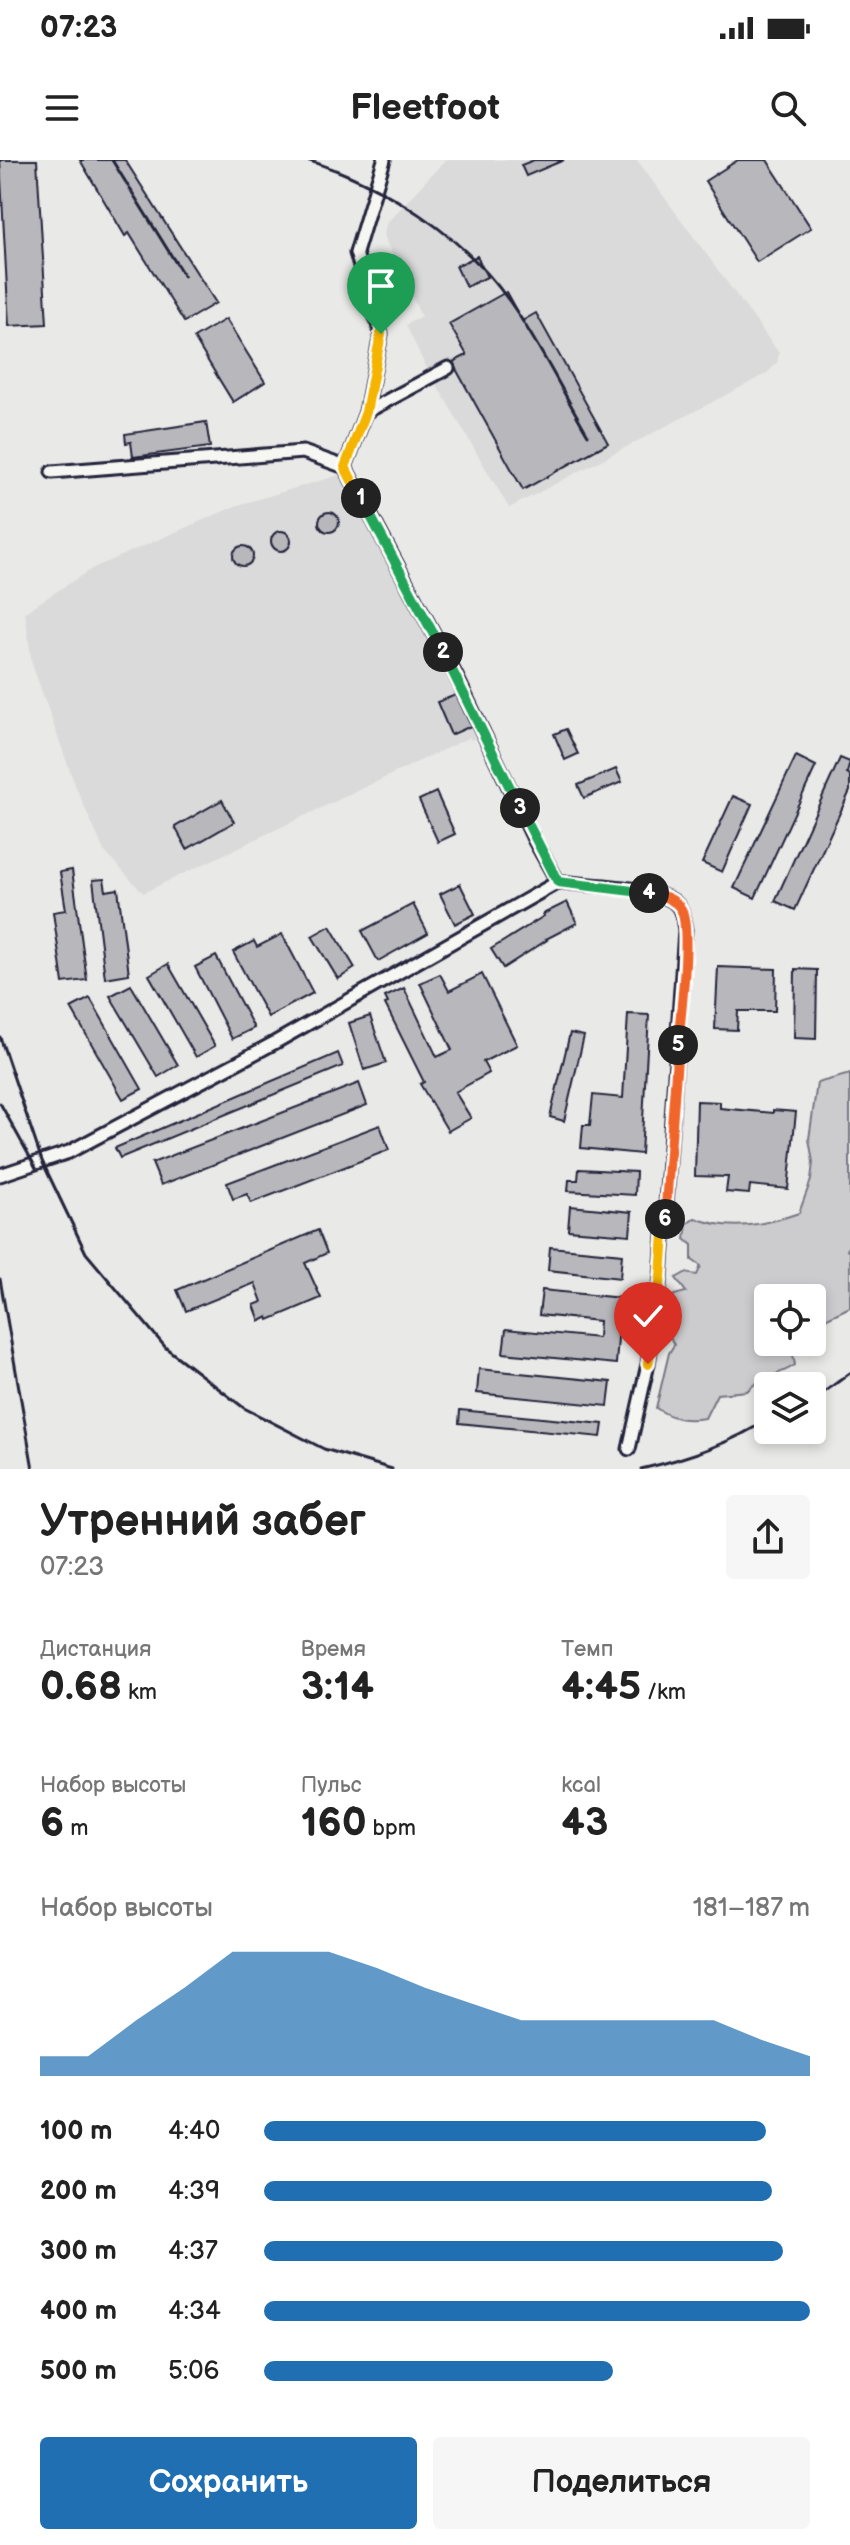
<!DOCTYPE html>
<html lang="ru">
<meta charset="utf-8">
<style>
:root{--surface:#fff;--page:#f6f6f6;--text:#222;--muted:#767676;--accent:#1f6fb2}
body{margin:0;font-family:"Balsamiq Sans",sans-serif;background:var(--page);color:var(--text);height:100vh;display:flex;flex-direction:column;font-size:30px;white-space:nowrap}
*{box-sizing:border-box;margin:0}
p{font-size:26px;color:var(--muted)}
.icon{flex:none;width:44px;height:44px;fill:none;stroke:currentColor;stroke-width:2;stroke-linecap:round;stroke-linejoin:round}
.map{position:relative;height:1309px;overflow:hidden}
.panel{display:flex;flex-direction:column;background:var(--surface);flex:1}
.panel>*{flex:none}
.fabs{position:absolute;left:754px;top:1124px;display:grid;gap:16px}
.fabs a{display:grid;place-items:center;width:72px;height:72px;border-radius:8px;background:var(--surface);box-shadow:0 4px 12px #0003;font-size:40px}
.pin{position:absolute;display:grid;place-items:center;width:68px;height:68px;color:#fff;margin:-82px -34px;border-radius:50% 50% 50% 0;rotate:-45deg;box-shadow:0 0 8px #0007}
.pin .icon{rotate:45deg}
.km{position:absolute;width:40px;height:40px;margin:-20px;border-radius:50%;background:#222;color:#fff;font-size:22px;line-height:40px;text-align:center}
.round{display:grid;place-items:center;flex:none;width:84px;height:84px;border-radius:8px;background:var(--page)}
.overview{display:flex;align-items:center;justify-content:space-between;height:136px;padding:0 40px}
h1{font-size:44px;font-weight:700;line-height:60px}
.metrics{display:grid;grid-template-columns:repeat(3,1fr);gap:12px;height:136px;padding:8px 40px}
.metrics div{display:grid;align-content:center}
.metrics b{font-size:40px;font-weight:700}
.metrics small{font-size:22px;font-weight:400}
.metrics p{font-size:22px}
.chart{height:224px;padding:16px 40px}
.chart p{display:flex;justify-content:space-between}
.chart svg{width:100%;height:144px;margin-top:8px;fill:var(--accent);opacity:.7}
.cta{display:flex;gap:16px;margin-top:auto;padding:16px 40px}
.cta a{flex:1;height:92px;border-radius:8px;background:var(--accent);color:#fff;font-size:32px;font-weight:700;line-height:92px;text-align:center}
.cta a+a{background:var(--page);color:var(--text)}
ul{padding:0 40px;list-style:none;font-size:26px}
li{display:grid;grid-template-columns:128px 96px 1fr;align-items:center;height:60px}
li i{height:20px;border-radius:10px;background:var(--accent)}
.status{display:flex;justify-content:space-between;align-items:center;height:56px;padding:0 40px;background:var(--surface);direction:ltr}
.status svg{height:22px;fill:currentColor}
header{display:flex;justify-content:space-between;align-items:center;height:104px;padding:0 40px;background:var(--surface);font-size:36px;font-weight:700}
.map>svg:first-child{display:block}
</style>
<div class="status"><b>07:23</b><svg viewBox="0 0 49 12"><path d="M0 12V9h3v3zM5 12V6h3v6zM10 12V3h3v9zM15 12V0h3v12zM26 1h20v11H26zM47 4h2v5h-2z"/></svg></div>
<header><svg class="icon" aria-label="menu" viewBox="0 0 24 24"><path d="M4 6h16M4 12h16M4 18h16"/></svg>Fleetfoot<svg class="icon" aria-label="search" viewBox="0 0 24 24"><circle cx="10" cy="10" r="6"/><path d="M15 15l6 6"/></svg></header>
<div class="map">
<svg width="850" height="1309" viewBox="0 0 850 1309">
<rect width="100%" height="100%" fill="#e9e9e7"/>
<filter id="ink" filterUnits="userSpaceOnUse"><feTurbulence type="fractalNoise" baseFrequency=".0125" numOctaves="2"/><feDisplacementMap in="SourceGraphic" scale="16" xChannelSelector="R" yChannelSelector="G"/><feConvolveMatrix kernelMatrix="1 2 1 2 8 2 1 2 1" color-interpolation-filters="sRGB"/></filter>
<g filter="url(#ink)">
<!-- built -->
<g fill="#dadada">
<polygon points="445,0 637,0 779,193 777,203 767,213 747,224 509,348 424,203 406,165 421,156 384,77 386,64"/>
<polygon points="353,311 446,489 482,575 470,580 470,577 143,733 104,691 75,625 32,504 25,452 93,408 238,345"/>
</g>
<!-- green -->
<path fill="#ccccce" stroke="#777784" stroke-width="2" d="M 850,914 L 850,1085 L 847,1090 L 850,1093 L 850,1147 L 827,1158 L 812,1172 L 812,1138 L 768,1138 L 768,1182 L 807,1182 L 806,1189 L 799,1189 L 793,1195 L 795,1205 C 779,1216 760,1216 747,1231 L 717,1234 L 705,1258 C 686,1261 672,1259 656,1248 L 669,1193 L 674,1185 C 665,1170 669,1151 674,1135 L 686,1132 L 676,1118 L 685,1113 L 697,1115 L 701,1106 L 692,1100 L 692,1085 L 685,1079 L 687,1064 L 695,1058 C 731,1072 764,1065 799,1053 L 811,1020 L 813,1002 L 809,979 L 817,923 Z"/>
<!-- building -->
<g fill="#b8b8bc" stroke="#22223b" stroke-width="2">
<polygon points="0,0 37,0 47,164 9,166"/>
<polygon points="80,0 125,0 216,143 184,162 129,73 125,76"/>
<polygon points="534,0 564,0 526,16 521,5"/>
<polygon points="738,0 767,0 811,68 757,102 705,21"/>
<polygon points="477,96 487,117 466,127 456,106"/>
<polygon points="506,132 522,161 536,153 608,283 523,330 456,209 453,202 467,195 449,164"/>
<polygon points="226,159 265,222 233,242 194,178"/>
<polygon points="206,262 210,287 133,297 131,282 126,283 125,274"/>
<circle cx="329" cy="362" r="10"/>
<circle cx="281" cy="381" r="10"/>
<circle cx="243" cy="396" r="10"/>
<polygon points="456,535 471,566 451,575 437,542"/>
<polygon points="566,569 578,594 565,600 554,574"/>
<polygon points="796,596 816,606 755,738 734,728"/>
<polygon points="840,598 850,602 847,613 850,615 850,631 795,750 775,741"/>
<polygon points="616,609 622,622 584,638 578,625"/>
<polygon points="436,632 455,674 438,682 419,640"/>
<polygon points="733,636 752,644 722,712 702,703"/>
<polygon points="222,640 234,662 187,689 175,667"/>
<polygon points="72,710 87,820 63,823 53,752 66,750 60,712"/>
<polygon points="104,719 106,731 118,729 129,814 105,818 93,720"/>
<polygon points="460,724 475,754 455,764 440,734"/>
<polygon points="567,742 577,763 546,779 547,780 503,808 491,789 544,756 543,754"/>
<polygon points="413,744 428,773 378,801 362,771"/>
<polygon points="330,766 355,808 338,819 312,776"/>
<polygon points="282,774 313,833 268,857 233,792 254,781 257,787"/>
<polygon points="216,796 254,868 232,879 195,807"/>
<polygon points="168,804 215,886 196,897 149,815"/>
<polygon points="718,807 776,809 775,851 738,851 737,870 715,869"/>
<polygon points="795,809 817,810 816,879 794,878"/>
<polygon points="440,814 449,831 482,814 517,885 483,902 489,913 455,932 471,958 448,971 420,924 424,922 385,844 388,843 385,837 404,828 437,897 452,890 420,823"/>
<polygon points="131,825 178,905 158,917 110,836"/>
<polygon points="90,838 142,929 123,939 71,848"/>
<polygon points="628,854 649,855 641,994 581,988 583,965 590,965 593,935 623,938"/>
<polygon points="370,856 386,903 364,910 349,863"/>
<polygon points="570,873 584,876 564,961 550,957"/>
<polygon points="338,893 343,906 120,998 115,988"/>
<polygon points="359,923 367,945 161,1025 152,1003"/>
<polygon points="697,941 720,942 720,948 773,953 773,950 796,952 788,1029 750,1025 749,1034 726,1032 728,1017 695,1016"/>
<polygon points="380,965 389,990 251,1043 247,1034 233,1039 227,1023"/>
<polygon points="579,1009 636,1012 635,1035 568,1031 569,1020 578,1020"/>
<polygon points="570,1046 632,1052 630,1075 568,1070"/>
<polygon points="318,1070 327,1093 305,1103 321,1138 269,1160 268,1157 260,1161 254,1145 262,1142 255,1123 186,1151 177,1130"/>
<polygon points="550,1087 622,1094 620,1118 548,1110"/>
<polygon points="542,1130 621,1138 616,1204 503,1193 506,1169 598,1178 599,1161 539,1155"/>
<polygon points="479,1209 611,1222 608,1246 477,1233"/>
<polygon points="460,1250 603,1264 601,1277 459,1263"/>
</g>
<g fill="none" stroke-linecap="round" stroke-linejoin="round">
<!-- street casing -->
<g stroke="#22223b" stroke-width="17">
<g id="street">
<polyline points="384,0 356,93 381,174 366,252 345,307 455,514 534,679 558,722"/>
<polyline points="366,252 448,208"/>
<polyline points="52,312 303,292 345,307"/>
<path d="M 558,722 C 584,725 654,727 673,741 C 683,748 683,759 685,770 L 661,1117 L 648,1204 L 629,1289"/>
<polyline points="0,1015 69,992 274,883 558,722"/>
</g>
</g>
<!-- street -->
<use href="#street" stroke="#f6f6f2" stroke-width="11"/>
<!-- rail -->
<g stroke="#22223b" stroke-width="3">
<polyline points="112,0 184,116"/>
<path d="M 307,0 C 384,24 463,75 510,142 C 539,183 562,231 588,275"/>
<polyline points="0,877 42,1001 86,1093 166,1188 244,1248 324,1289 392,1309"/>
<polyline points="0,943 36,1008"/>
<polyline points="0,1119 33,1309"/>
<polyline points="812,1241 850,1213"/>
<path d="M 641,1309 C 685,1299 730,1284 768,1259"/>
</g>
</g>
</g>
<g fill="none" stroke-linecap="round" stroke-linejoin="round" filter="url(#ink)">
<!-- split-1 casing -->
<g stroke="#fff" stroke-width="16">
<polyline id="split-1" points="361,338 345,307 366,252 381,174"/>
</g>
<!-- split-2 casing -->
<g stroke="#fff" stroke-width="16">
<polyline id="split-2" points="361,338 443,492"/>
</g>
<!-- split-3 casing -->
<g stroke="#fff" stroke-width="16">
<polyline id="split-3" points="443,492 520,648"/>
</g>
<!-- split-4 casing -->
<g stroke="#fff" stroke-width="16">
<polyline id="split-4" points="520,648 558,722 649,733"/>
</g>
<!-- split-5 casing -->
<g stroke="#fff" stroke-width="16">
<path id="split-5" d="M 649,733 C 660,734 675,739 681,749 C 692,769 680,859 678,885"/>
</g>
<!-- split-6 casing -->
<g stroke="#fff" stroke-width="16">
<polyline id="split-6" points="665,1059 678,885"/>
</g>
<!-- split-7 casing -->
<g stroke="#fff" stroke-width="16">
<polyline id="split-7" points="648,1204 661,1117 665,1059"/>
</g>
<!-- split-1 -->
<use href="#split-1" stroke="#f5b400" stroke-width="10"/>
<!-- split-2 -->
<use href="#split-2" stroke="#22a559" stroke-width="10"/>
<!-- split-3 -->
<use href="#split-3" stroke="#22a559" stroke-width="10"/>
<!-- split-4 -->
<use href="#split-4" stroke="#22a559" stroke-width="10"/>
<!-- split-5 -->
<use href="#split-5" stroke="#f0652b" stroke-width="10"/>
<!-- split-6 -->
<use href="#split-6" stroke="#f0652b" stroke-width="10"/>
<!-- split-7 -->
<use href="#split-7" stroke="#f5b400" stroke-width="10"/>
</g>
</svg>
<div class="fabs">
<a><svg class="icon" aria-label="locate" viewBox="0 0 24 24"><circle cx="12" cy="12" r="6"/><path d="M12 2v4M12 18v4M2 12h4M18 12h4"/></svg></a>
<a><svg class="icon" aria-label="layers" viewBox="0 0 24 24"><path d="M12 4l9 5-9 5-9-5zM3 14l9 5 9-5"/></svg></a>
</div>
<div class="pin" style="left:381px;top:174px;background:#1e9e55"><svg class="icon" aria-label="arrive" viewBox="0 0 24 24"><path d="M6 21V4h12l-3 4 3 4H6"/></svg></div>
<div class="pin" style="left:648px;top:1204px;background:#d93025"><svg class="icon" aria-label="check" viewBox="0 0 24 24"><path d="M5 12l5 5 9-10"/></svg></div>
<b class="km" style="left:361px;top:338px">1</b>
<b class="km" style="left:443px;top:492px">2</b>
<b class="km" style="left:520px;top:648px">3</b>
<b class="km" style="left:649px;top:733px">4</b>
<b class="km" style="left:678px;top:885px">5</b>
<b class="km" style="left:665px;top:1059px">6</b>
</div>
<section class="panel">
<div class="overview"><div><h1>Утренний забег</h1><p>07:23</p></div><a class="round"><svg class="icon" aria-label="share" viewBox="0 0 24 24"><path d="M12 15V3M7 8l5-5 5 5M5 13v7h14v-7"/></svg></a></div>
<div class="metrics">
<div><p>Дистанция</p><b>0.68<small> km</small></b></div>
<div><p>Время</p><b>3:14</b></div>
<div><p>Темп</p><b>4:45<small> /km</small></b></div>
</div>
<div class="metrics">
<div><p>Набор высоты</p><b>6<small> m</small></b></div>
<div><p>Пульс</p><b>160<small> bpm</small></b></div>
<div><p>kcal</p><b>43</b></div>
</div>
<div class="chart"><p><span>Набор высоты</span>181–187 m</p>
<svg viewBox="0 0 160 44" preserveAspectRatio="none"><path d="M0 44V38L10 38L20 27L30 17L40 6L50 6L60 6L70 11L80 17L90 22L100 27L110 27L120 27L130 27L140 27L150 33L160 38V44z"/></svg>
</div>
<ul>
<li><b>100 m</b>4:40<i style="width:92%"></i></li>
<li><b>200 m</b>4:39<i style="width:93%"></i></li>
<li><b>300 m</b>4:37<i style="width:95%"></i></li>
<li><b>400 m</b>4:34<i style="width:100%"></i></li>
<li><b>500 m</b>5:06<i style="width:64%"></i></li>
</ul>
<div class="cta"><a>Сохранить</a><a>Поделиться</a></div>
</section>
